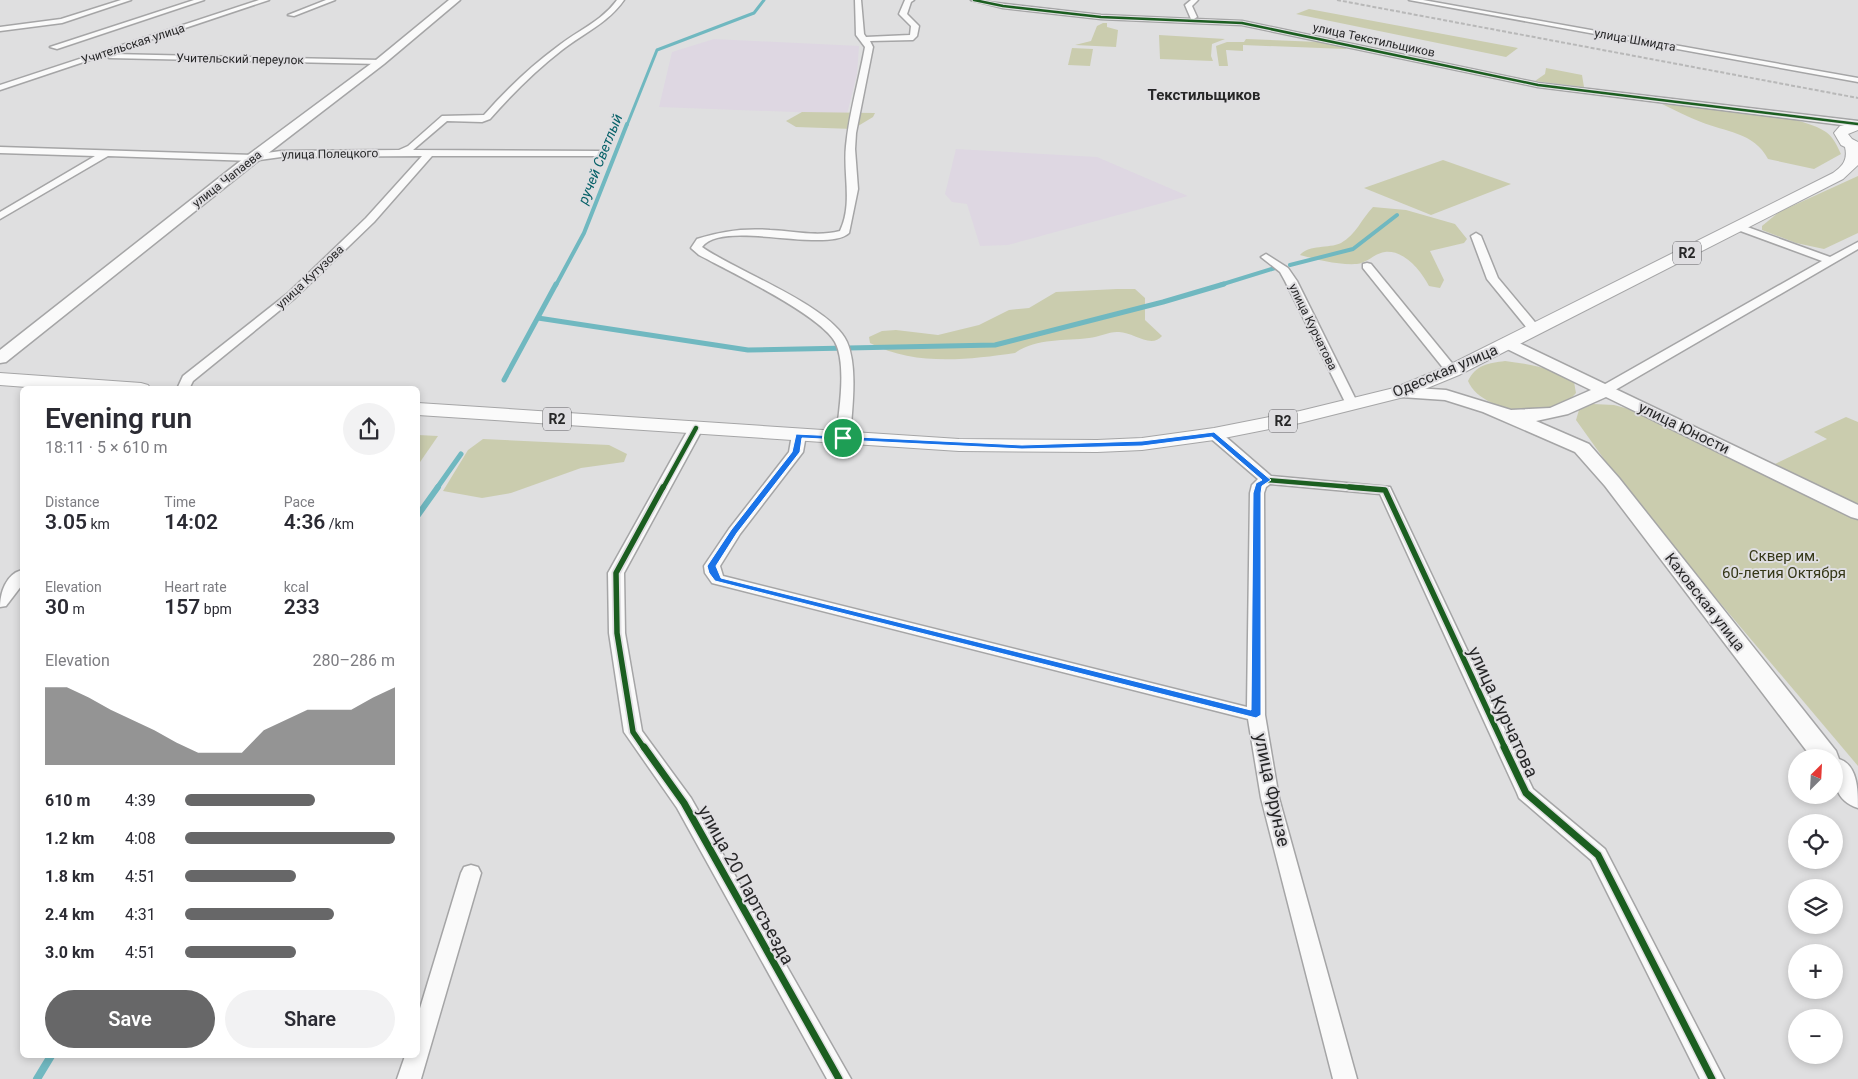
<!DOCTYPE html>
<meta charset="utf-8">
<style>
:root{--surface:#fff;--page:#f2f2f3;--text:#2b2b33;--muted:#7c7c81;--accent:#676768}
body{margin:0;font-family:Roboto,sans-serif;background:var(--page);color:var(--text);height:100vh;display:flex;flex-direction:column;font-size:19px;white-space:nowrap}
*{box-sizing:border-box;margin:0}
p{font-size:16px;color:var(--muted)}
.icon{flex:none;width:28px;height:28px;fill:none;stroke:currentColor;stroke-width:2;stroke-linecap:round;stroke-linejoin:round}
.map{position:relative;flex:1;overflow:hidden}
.panel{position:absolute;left:20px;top:386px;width:400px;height:672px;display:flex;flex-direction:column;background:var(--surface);border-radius:8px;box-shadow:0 2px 8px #0003}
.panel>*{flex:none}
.needle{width:32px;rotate:24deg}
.controls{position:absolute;left:1788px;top:749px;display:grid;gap:10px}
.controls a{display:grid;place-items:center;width:55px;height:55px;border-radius:50%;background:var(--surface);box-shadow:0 2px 8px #0003;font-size:25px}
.pin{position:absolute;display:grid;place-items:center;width:42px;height:42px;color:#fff;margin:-21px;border:2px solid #fff;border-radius:50%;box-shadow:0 1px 5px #0007}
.round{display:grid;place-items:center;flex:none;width:52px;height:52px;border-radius:26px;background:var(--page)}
.head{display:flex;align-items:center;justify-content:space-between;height:85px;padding:0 25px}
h1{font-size:28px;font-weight:600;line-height:38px}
.figures{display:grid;grid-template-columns:repeat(3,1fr);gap:8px;height:85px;padding:5px 25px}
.figures div{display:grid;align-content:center}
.figures b{font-size:21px;font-weight:600}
.figures small{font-size:14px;font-weight:400}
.figures p{font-size:14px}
.chart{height:140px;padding:10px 25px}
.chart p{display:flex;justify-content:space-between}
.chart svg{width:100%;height:90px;margin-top:5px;fill:var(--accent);opacity:.7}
.primary-button{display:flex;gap:10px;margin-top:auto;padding:10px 25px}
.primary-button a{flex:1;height:58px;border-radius:30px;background:var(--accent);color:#fff;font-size:20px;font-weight:600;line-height:58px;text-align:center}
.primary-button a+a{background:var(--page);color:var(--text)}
ul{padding:0 25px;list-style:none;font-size:16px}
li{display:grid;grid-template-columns:80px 60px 1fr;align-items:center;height:38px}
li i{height:12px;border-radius:6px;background:var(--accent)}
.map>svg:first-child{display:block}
</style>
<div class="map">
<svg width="1858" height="1079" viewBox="0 0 1858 1079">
<rect width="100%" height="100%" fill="#dfdfe0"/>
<!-- education -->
<g fill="#ded7e2">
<polygon points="714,39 859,46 857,74 847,114 659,107 672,52"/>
<polygon points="956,149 1097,157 1188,196 1008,245 980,246 967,204 952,202 945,194"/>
</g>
<!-- green -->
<g fill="#caccae">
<polygon points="1309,9 1518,48 1506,57 1296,14"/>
<polygon points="1103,23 1107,23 1107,27 1118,30 1116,47 1075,45 1091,41 1097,26"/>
<polygon points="1159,35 1225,39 1212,44 1211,56 1213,61 1160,59"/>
<polygon points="1246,39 1344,43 1346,49 1243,45 1243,51 1226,50 1228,66 1219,66 1216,46 1227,42 1244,42"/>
<polygon points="1072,48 1093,49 1090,66 1068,65"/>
<polygon points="1546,68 1582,75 1584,87 1535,81 1545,74"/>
<path d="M 1662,104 C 1701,108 1795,111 1826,132 C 1834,138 1837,146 1841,154 L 1814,169 L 1768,159 C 1754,132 1725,132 1701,122 C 1688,117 1675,110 1662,104 Z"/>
<polygon points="802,112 875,113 873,117 853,129 796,127 786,121"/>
<polygon points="1443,160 1511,184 1431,215 1364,188"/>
<polygon points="1858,176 1858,233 1824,249 1796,243 1762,230 1762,226 1779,212"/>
<path d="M 1373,207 L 1406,210 L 1455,224 L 1467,239 L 1464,243 L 1430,251 L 1444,280 L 1440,288 L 1429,286 C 1421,271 1405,250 1385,252 C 1375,253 1367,263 1357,264 C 1337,265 1319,260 1300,255 C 1310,244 1328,249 1341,243 C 1356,235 1362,218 1373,207 Z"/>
<path d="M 1117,289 L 1135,289 L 1145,298 L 1145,320 L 1162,336 C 1151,349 1133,332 1119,332 C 1110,331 1099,337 1089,338 C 1065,341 1036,338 1015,353 C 967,360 914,366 870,343 L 869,337 L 882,331 L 896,330 L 938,335 L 979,325 L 1009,310 L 1029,308 L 1056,292 Z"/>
<path d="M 1505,361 C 1529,364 1555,368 1574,382 L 1576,393 C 1554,421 1482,414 1468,381 C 1475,365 1489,363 1505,361 Z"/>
<polygon points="1593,404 1614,405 1644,413 1858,517 1858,766 1634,501 1576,420 1579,410"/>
<polygon points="1846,417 1858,422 1858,505 1775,464 1827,439 1814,432"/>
<polygon points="418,435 438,436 418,465"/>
<polygon points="483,439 609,445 627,454 624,462 581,468 511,493 482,498 443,491 468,450"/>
</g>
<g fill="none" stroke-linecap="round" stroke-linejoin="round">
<!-- stream-far4 -->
<polyline stroke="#70b8c0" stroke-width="3" points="627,125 657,50 754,13 764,0"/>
<!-- stream-far3 -->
<g stroke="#70b8c0" stroke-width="4">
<polyline points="1290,265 1353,249 1397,215"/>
<polyline points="556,285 584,233 627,124"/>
<polyline points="1220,285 1275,268"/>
</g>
<!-- stream-far2 -->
<g stroke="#70b8c0" stroke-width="5">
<polyline points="538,318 748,350 995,345 1163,302 1224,284"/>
<polyline points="504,380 556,284"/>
<polyline points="437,488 461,454"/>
</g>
<!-- stream-far1 -->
<polyline stroke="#70b8c0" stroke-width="6" points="418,515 438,487"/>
<!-- stream -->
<polyline stroke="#70b8c0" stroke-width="8" points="37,1079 51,1056"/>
<!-- street casing -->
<g stroke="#a5a5a6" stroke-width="3">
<g id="street">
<polygon points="121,0 131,0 62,23 0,31 0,27 61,19"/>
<polygon points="194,0 204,0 57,49 50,47"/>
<polygon points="259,0 269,0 0,90 0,85"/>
<polygon points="326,0 335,0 294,16 288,15"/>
<path d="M 617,0 L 624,0 C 608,23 584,33 562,50 C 536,70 512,94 490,119 L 482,122 L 447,121 L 413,150 L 599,151 L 604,154 L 602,156 L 432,156 L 374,222 L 295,298 L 193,381 L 189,389 L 177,389 L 183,376 L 287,294 L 366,218 L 422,156 L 281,157 L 253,161 L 108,156 L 0,219 L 0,212 L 95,156 L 0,153 L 0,147 L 253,155 L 281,151 L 399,150 L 408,146 L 442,116 L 484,115 C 506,90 530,67 557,47 C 578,30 601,22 617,0 Z"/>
<path d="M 855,0 L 861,0 L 864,34 L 866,37 L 910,35 L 911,26 L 899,14 L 905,0 L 914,0 L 911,2 L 907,14 L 919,26 L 917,36 L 913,40 L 870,41 L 873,47 L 856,133 L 855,149 L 858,189 L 849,233 C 827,254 722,219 702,247 C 736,271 831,306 847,342 C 858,367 852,410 850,437 L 843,441 L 836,437 C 839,412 847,364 835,342 C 820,315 729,271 699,255 L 691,248 L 697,239 C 721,231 745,228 770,230 C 793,231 817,237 840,231 C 853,204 843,174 846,146 C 849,113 859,80 865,47 L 856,35 Z"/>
<polygon points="971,0 1101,15 1191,19 1185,5 1191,0 1198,0 1192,6 1197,17 1194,19 1242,21 1538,83 1858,121 1858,127 1538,87 1242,25 1101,19 1003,8"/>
<polygon points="1409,0 1423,0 1858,78 1858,82"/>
<polygon points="112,54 380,60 384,62 380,64 109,58 108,56"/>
<polygon points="1739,224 1830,257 1858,242 1858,249 1610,393 1600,393 1599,390 1600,387 1822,261 1735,229 1734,227"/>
<polygon points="1476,233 1481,236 1498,278 1539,327 1539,333 1531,333 1487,279 1471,236"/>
<polygon points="1266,254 1288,268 1297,281 1358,404 1357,407 1347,407 1346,404 1285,281 1280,272 1261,257"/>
<polygon points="1367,263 1371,264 1456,368 1458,371 1456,374 1448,374 1363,268 1363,264"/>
<polygon points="696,424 703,428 624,573 625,633 642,731 691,798 851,1079 827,1079 677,808 624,732 609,633 608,573 689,428"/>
<polygon points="1214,430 1219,431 1271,476 1390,487 1533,789 1605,849 1724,1079 1700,1079 1591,860 1519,798 1517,793 1380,494 1270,484 1266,487 1264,493 1265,715 1279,798 1357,1079 1333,1079 1261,798 1248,719 712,583 705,573 704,566 729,529 789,452 792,435 799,431 806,435 803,452 740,534 720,566 723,576 1247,707 1250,493 1252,485 1258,479 1209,437 1207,434"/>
<path d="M 22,570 L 22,585 L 6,606 L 0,607 C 0,593 6,574 22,570 Z"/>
<polygon points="471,865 478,867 481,873 421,1079 397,1079 405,1056 418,1056 418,1015 461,873 464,867"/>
</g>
</g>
<!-- secondary casing -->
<g stroke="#a5a5a6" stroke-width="3">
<g id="secondary">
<polygon points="449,0 460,0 384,64 258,161 6,362 0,363 0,350 248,155 376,60"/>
<path d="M 1509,338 L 1858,505 L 1858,519 L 1851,517 L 1606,397 L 1568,414 L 1536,421 L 1589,444 L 1619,478 L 1836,751 L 1839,759 C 1858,765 1858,791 1858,808 C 1833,800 1834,780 1834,758 L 1812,758 L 1605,486 L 1575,452 L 1483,412 L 1445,400 L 1401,397 L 1395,396 L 1392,392 L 1395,388 L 1401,387 L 1446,390 L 1511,410 L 1550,408 L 1591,390 L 1503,347 L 1500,343 L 1503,339 Z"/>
</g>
</g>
<!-- primary casing -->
<g stroke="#a5a5a6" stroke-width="2">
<g id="primary">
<path d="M 1858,122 L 1858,130 L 1848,134 L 1852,139 L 1858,142 L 1858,165 L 1843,179 L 1459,375 L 1408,396 L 1300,423 L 1214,440 L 1142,450 L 1097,452 L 959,451 L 418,415 L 418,403 L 959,439 L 1097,440 L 1142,438 L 1214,428 L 1300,411 L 1394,388 L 1445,367 L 1833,173 C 1843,166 1848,160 1845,147 L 1841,145 L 1834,133 L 1840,126 Z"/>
<polygon points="0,373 141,383 148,385 151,389 53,389 0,385"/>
</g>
</g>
<!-- street -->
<use href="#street" fill="#fafafa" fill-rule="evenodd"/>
<!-- secondary -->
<use href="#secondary" fill="#fafafa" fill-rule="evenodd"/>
<!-- primary -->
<use href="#primary" fill="#fafafa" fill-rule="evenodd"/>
<!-- rail -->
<polyline stroke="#b8b8b8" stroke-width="2" stroke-dasharray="4 2" stroke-linecap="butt" points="1337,0 1858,98"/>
<!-- cycleway-far3 casing -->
<g stroke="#dfdee1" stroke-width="4.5">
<polyline id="cycleway-far3" points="974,0 1003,6 1101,17 1242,23 1538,85 1858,124"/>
</g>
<!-- cycleway-far2 casing -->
<g stroke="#dfdee1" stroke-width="7">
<g id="cycleway-far2">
<polyline points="1267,480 1364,488"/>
<polyline points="663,488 696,428"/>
</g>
</g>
<!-- cycleway-far1 casing -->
<g stroke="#dfdee1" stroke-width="9">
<g id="cycleway-far1">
<polyline points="1349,487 1385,490 1505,748"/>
<polyline points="644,748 633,732 617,633 616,573 663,487"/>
</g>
</g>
<!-- cycleway casing -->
<g stroke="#dfdee1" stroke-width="10">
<g id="cycleway">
<polyline points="644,747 684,803 839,1079"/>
<polyline points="1504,747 1526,793 1598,855 1712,1079"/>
</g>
</g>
<!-- cycleway-far3 -->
<use href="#cycleway-far3" stroke="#1b5e20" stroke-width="2.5"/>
<!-- cycleway-far2 -->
<use href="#cycleway-far2" stroke="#1b5e20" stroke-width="4.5"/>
<!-- cycleway-far1 -->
<use href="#cycleway-far1" stroke="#1b5e20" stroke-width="5.5"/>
<!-- cycleway -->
<use href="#cycleway" stroke="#1b5e20" stroke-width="7"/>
</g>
<!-- route -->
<path fill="#1a73e8" stroke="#fff" fill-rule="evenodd" d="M 1214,432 L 1271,480 L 1262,486 L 1261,493 L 1261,715 L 1256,718 L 715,581 L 709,573 L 707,566 L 731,530 L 792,452 L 796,434 L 1022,445 L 1142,441 ZM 1212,437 L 1262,480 L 1256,483 L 1253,493 L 1251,710 L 721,578 L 716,566 L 737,533 L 800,452 L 802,438 L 1022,449 L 1142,446 Z"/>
<g text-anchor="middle" stroke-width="4" stroke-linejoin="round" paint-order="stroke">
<!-- far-street labels -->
<g font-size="12" fill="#272728" stroke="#dfdee1">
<text transform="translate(1374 40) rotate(12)" y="4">улица Текстильщиков</text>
<text transform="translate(1635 40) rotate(10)" y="4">улица Шмидта</text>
<text transform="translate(133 44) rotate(-18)" y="4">Учительская улица</text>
<text transform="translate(240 59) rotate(1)" y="4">Учительский переулок</text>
<text transform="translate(330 154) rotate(-1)" y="4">улица Полецкого</text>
<text transform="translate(227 179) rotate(-38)" y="4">улица Чапаева</text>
<text transform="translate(310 277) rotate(-43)" y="4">улица Кутузова</text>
<text transform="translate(1313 327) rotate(64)" y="4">улица Курчатова</text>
</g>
<!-- far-water labels -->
<g font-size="14" font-style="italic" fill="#076168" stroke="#dfdee1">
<text transform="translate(600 159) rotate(-68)" y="5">ручей Светлый</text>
</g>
<!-- shield labels -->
<g fill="#dfdee1" stroke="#5e5e60" stroke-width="1">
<rect x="1673" y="241.5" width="28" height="23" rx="4"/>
<rect x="543" y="407.5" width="28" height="23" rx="4"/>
<rect x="1269" y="409.5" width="28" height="23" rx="4"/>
</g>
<g font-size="14" font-weight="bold" fill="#272728">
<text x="1687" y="258">R2</text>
<text x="557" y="424">R2</text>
<text x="1283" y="426">R2</text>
</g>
<!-- far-quarter labels -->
<g font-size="15" font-weight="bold" fill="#272728" stroke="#dfdee1">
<text x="1204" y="100">Текстильщиков</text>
</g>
<!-- street labels -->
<g font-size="15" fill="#272728" stroke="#dfdee1">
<text transform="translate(1445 371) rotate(-23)" y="5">Одесская улица</text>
<text transform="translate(1684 428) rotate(26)" y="5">улица Юности</text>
<text transform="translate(1705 602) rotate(52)" y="5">Каховская улица</text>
</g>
<!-- park labels -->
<g font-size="15" fill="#353717" stroke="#dfdee1">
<text x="1784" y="561">Сквер им.<tspan x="1784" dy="17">60-летия Октября</tspan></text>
</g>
<!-- near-street labels -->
<g font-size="18" fill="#272728" stroke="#dfdee1">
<text transform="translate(1503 712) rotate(65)" y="6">улица Курчатова</text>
<text transform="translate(1272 790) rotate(78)" y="6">улица Фрунзе</text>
<text transform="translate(746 885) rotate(61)" y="6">улица 20 Партсъезда</text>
</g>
</g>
</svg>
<div class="controls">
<a><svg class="needle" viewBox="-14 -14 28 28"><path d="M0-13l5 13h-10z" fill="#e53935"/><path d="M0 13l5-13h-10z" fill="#7c7c81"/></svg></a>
<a><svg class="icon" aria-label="locate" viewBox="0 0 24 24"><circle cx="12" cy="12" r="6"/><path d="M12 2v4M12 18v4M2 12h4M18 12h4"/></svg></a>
<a><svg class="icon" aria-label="layers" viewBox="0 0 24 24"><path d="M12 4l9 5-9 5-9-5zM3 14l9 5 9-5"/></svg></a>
<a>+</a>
<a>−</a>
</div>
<div class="pin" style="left:843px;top:438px;background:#1e9e55"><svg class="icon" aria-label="arrive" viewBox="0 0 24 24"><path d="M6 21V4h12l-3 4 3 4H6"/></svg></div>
<section class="panel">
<div class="head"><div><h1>Evening run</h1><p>18:11 · 5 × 610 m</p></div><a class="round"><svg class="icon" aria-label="share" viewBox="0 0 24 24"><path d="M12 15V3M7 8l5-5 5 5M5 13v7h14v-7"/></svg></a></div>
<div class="figures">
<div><p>Distance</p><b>3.05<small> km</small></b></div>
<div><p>Time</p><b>14:02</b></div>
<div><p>Pace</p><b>4:36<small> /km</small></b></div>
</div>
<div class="figures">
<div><p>Elevation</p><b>30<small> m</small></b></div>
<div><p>Heart rate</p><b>157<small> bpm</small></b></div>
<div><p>kcal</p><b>233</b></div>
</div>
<div class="chart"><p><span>Elevation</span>280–286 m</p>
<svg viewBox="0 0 160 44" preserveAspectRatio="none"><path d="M0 44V6L10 6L20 11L30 17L40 22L50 27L60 33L70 38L80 38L90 38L100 27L110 22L120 17L130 17L140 17L150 11L160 6V44z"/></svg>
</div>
<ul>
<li><b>610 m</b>4:39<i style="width:62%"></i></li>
<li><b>1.2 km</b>4:08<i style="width:100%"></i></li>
<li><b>1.8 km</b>4:51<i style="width:53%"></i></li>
<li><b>2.4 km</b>4:31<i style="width:71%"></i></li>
<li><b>3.0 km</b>4:51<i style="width:53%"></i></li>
</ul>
<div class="primary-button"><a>Save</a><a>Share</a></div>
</section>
</div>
